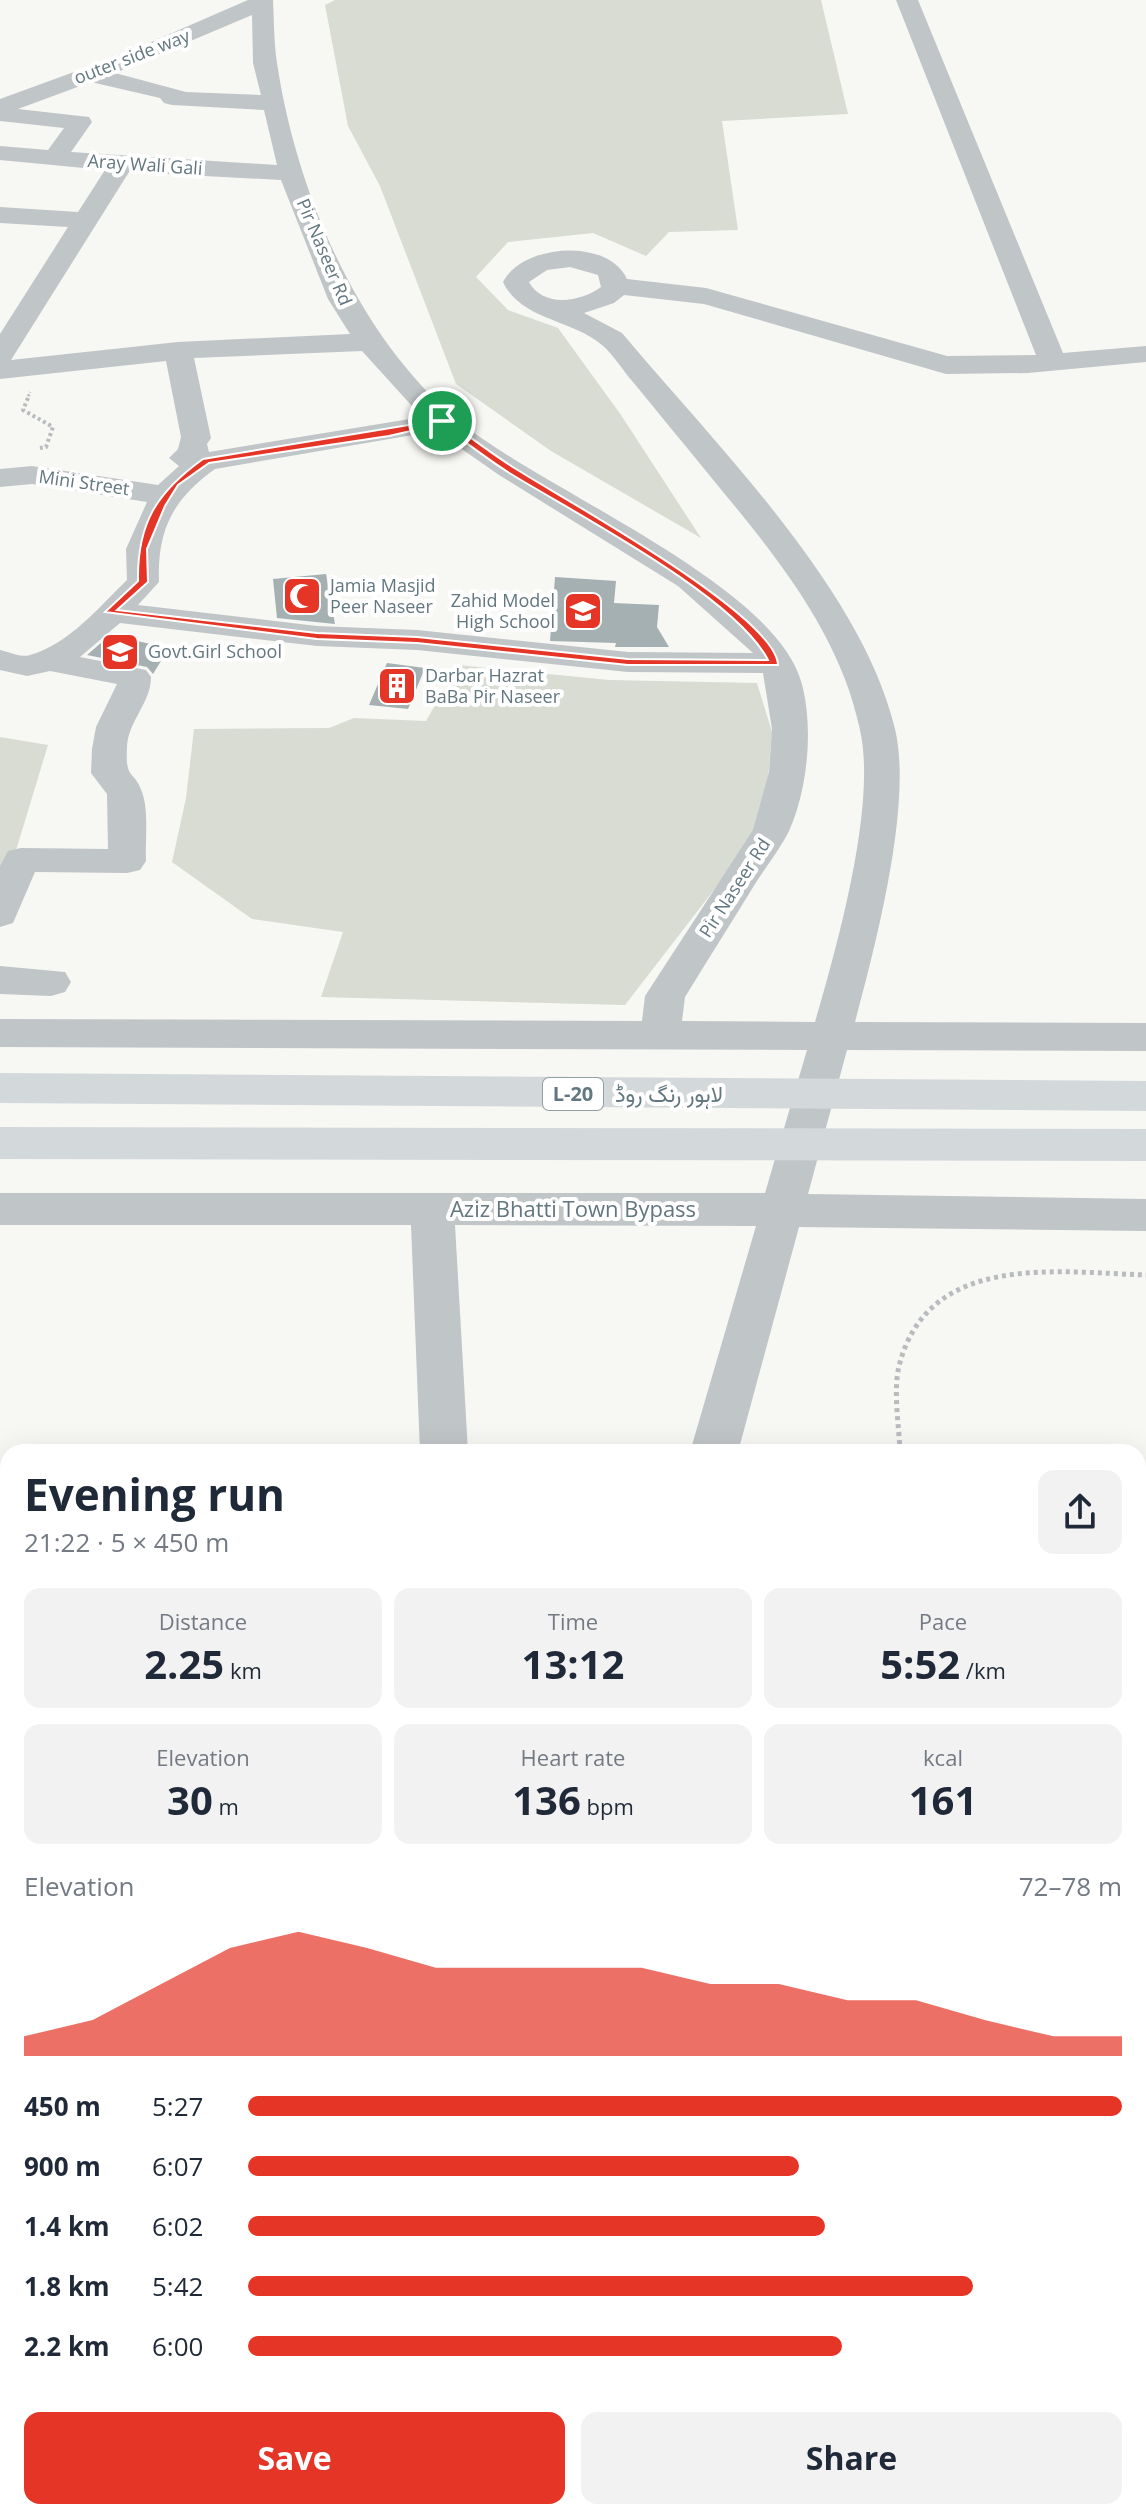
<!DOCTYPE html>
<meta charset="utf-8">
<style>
:root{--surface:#fff;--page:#f2f2f3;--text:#1f2937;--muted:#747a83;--accent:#e53526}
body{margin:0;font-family:"Open Sans",Vazirmatn,sans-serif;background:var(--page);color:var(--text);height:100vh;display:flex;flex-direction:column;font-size:30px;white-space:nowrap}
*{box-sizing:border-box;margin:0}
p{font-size:26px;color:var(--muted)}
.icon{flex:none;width:44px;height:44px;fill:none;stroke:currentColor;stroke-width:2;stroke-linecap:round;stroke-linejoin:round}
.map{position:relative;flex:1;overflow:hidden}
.details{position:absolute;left:0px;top:1444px;width:1146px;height:1076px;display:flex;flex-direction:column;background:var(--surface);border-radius:24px 24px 0 0;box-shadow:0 8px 32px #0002}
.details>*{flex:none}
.pin{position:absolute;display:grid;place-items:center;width:68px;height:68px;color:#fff;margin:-34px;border:4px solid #fff;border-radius:50%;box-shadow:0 2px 8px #0007}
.round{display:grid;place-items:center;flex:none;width:84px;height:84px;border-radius:16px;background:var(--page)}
.head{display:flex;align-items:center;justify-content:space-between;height:136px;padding:0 24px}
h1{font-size:44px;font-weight:700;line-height:60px}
.metrics{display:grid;grid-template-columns:repeat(3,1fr);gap:12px;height:136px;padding:8px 24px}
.metrics div{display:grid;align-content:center;border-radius:16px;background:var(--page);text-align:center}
.metrics b{font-size:40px;font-weight:700}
.metrics small{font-size:22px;font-weight:400}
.metrics p{font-size:22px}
.chart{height:224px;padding:16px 24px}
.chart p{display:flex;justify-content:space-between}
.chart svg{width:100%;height:144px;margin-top:8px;fill:var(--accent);opacity:.7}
.button{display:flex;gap:16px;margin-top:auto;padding:16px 24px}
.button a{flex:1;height:92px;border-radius:16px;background:var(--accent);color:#fff;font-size:32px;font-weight:700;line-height:92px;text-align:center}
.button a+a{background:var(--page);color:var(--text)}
ul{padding:0 24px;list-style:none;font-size:26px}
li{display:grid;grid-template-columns:128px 96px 1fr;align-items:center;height:60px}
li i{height:20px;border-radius:10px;background:var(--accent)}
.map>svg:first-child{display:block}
</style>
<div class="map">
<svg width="1146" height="2520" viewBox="0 0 1146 2520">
<rect width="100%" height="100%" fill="#f7f7f4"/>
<!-- green -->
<g fill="#d8dcd3">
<polygon points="335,0 821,0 848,114 722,121 738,230 669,232 646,256 593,233 508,242 476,277 508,310 558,328 621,415 701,538 551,451 456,384 380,186 348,126 325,5"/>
<polygon points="458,665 609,680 757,683 772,732 764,825 625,1005 321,997 343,932 252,919 172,862 186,798 194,729 329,728 354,718 426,721"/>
<polygon points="0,737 48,745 0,903"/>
</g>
<!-- building -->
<g fill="#a5b0b3">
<polygon points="326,574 335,624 277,618 273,579"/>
<polygon points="555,577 616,581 614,603 659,605 657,627 669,647 615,647 616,643 550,641"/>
<polygon points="110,635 169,648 153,674 147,667 87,655"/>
<polygon points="387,663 425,668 408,709 369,705"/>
</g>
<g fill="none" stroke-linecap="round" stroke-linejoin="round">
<!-- path-far2 -->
<polyline stroke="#b8bcbe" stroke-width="3" stroke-dasharray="2 2" stroke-linecap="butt" points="27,400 30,392"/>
<!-- path-far1 -->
<polyline stroke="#b8bcbe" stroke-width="4" stroke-dasharray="3 3" stroke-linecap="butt" points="28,398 23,410 53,427 46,447 40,448"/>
<!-- path -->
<g stroke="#b8bcbe" stroke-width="5" stroke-dasharray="4 4" stroke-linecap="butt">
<path d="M 900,1452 C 899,1424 893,1393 899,1366 C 928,1252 1055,1272 1146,1275"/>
<polyline points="1138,1581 1146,1581"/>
</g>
<!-- minor -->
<g fill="#c0c5c8" fill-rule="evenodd">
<path d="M 248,0 L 273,0 C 274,21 274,43 277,63 C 296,190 357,337 459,421 C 540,489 772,582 801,681 C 814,725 808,789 789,831 C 780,849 766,867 755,884 C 732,922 708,959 685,997 L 682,1021 L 815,1022 C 837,946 877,805 860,730 C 840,632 772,551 710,476 C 685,445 659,414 633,382 C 623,371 614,355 602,345 C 571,319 521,320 503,282 C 522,244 608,237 627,279 L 706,288 L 947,356 L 1036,355 L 896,0 L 918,0 L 1063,353 L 1146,346 L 1146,362 L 1028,373 L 946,374 L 704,304 L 624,295 L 614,303 L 584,313 L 622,333 C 714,443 862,589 895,729 C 913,804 875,947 855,1022 L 1146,1023 L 1146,1051 L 847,1050 L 808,1194 L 1146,1199 L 1146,1231 L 799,1227 L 738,1452 L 690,1452 L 756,1226 L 455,1225 L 468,1452 L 420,1452 L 411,1225 L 0,1225 L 0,1193 L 765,1193 L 807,1050 L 0,1047 L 0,1019 L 642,1021 L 645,996 L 753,830 L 769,772 L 772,729 L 763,673 L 628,672 L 417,650 L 317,646 L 120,623 L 80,657 L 146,670 L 151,677 C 151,703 128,721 127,747 C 125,781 134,769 142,792 C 149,811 145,841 146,861 L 140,870 L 127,873 L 35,872 L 13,923 L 0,927 L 0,866 L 8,851 L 21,848 L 108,849 L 107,794 L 91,773 L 92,749 L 96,727 L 117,684 L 50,671 L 27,676 L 0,670 L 0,650 C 9,652 22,658 30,655 C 69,644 99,607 127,580 L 126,549 L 147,502 L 32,484 L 0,487 L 0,469 L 32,466 L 158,485 L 179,466 L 169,458 L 178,449 L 181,437 L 166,361 L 0,379 L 0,334 L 68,227 L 0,223 L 0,207 L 78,212 L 105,170 L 0,160 L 0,146 L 48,150 L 64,128 L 0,121 L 0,99 L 126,53 ZM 252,15 L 253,63 L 261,95 L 186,92 L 115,73 ZM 91,82 L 160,98 L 164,103 L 172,105 L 264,110 L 277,165 L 71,152 L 92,122 L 89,117 L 18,109 ZM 129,172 L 281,180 L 328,299 L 350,334 L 178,342 L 11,360 ZM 570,267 L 598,275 L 601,287 C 581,302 543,308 529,282 L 547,270 ZM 362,351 L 422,417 L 209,452 L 207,444 L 211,438 L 194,358 ZM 436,431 L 499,475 L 678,586 L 753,653 L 628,652 L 417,630 L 317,626 L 138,605 L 159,582 C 157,530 173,499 215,469 Z"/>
<polygon points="0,966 65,972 71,982 65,992 51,996 0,994"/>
<polygon points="8,1674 8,1722 0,1723 0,1675"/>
<polygon points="0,2487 8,2487 8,2512 306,2512 303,2520 0,2520"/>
<rect x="482" y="2512" width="66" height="8"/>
<rect x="574" y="2512" width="66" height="8"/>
</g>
<!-- highway -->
<g fill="#d3d9db" fill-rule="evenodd">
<polygon points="0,1073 1146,1081 1146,1111 0,1103"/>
<polygon points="0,1127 1146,1129 1146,1161 0,1159"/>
</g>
</g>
<!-- route -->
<path fill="#e53526" stroke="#fff" stroke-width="2" fill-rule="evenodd" d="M 445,419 C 469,436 492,454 516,469 C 563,499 776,615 778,665 L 628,665 L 417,643 L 317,639 L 105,612 L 138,581 C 137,523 157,492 203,459 ZM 441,424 C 464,441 487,459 511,474 C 576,514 735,596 768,660 L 628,659 L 417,637 L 317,633 L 117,610 L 148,582 L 147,549 L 165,506 L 178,485 L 209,463 L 389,436 Z"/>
<!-- icons -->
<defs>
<g id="mosque-square" transform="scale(2)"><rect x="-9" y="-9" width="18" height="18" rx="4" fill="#e53526" stroke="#fff"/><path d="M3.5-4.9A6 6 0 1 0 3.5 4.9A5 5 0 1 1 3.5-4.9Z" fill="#fff"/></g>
<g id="school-square" transform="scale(2)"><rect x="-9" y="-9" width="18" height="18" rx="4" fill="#e53526" stroke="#fff"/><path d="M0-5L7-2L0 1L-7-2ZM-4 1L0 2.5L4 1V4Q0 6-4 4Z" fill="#fff"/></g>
<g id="building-square" transform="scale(2)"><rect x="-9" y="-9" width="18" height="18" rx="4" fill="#e53526" stroke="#fff"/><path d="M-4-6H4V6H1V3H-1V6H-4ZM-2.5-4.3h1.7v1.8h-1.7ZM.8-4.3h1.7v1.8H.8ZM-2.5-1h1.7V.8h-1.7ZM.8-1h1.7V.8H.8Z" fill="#fff"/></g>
</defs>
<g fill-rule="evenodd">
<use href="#mosque-square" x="302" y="596"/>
<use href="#school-square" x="583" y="611"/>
<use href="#school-square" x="120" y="652"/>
<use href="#building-square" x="397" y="686"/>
</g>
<g text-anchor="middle" stroke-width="8" stroke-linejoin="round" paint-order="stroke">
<!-- far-street labels -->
<g font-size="18" fill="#62777f" stroke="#fff">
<text transform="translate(132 57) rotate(-21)" y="6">outer side way</text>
<text transform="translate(145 165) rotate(4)" y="6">Aray Wali Gali</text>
<text transform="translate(324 252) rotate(67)" y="6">Pir Naseer Rd</text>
<text transform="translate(84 483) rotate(8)" y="6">Mini Street</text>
<text transform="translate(735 888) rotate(-57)" y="6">Pir Naseer Rd</text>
</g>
<!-- far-poi labels -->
<g font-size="18" fill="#62777f" stroke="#fff" text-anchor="start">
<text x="330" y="592">Jamia Masjid<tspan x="330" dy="21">Peer Naseer</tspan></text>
<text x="555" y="607" text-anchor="end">Zahid Model<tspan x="555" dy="21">High School</tspan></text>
<text x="148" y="658">Govt.Girl School</text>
<text x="425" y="682">Darbar Hazrat<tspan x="425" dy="21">BaBa Pir Naseer</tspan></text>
</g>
<!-- shield labels -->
<rect fill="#fff" stroke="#91a0a5" stroke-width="2" x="543" y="1078" width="60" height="32" rx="6"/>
<g font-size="20" font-weight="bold" fill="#62777f">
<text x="573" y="1101">L-20</text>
</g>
<!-- street labels -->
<g font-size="22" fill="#62777f" stroke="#fff">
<text x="669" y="1102">لاہور رنگ روڈ</text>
<text x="573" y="1217">Aziz Bhatti Town Bypass</text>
</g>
</g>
</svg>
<div class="pin" style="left:442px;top:421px;background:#1e9e55"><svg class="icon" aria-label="arrive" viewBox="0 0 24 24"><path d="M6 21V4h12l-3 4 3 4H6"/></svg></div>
<section class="details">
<div class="head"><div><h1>Evening run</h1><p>21:22 · 5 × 450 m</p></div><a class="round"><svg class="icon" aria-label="share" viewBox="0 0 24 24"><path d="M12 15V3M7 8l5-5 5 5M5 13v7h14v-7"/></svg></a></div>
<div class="metrics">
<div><p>Distance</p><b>2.25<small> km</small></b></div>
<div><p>Time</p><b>13:12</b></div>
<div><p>Pace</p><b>5:52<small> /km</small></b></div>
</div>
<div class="metrics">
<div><p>Elevation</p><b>30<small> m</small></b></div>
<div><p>Heart rate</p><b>136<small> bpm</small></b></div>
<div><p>kcal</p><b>161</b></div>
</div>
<div class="chart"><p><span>Elevation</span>72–78 m</p>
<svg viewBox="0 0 160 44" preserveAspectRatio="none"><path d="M0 44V38L10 33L20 22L30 11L40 6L50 11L60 17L70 17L80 17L90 17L100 22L110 22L120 27L130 27L140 33L150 38L160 38V44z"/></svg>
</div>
<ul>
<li><b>450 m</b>5:27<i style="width:100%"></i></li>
<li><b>900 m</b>6:07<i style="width:63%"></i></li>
<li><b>1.4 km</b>6:02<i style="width:66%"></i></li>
<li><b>1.8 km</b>5:42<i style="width:83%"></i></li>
<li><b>2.2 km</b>6:00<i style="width:68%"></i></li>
</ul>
<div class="button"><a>Save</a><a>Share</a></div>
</section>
</div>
